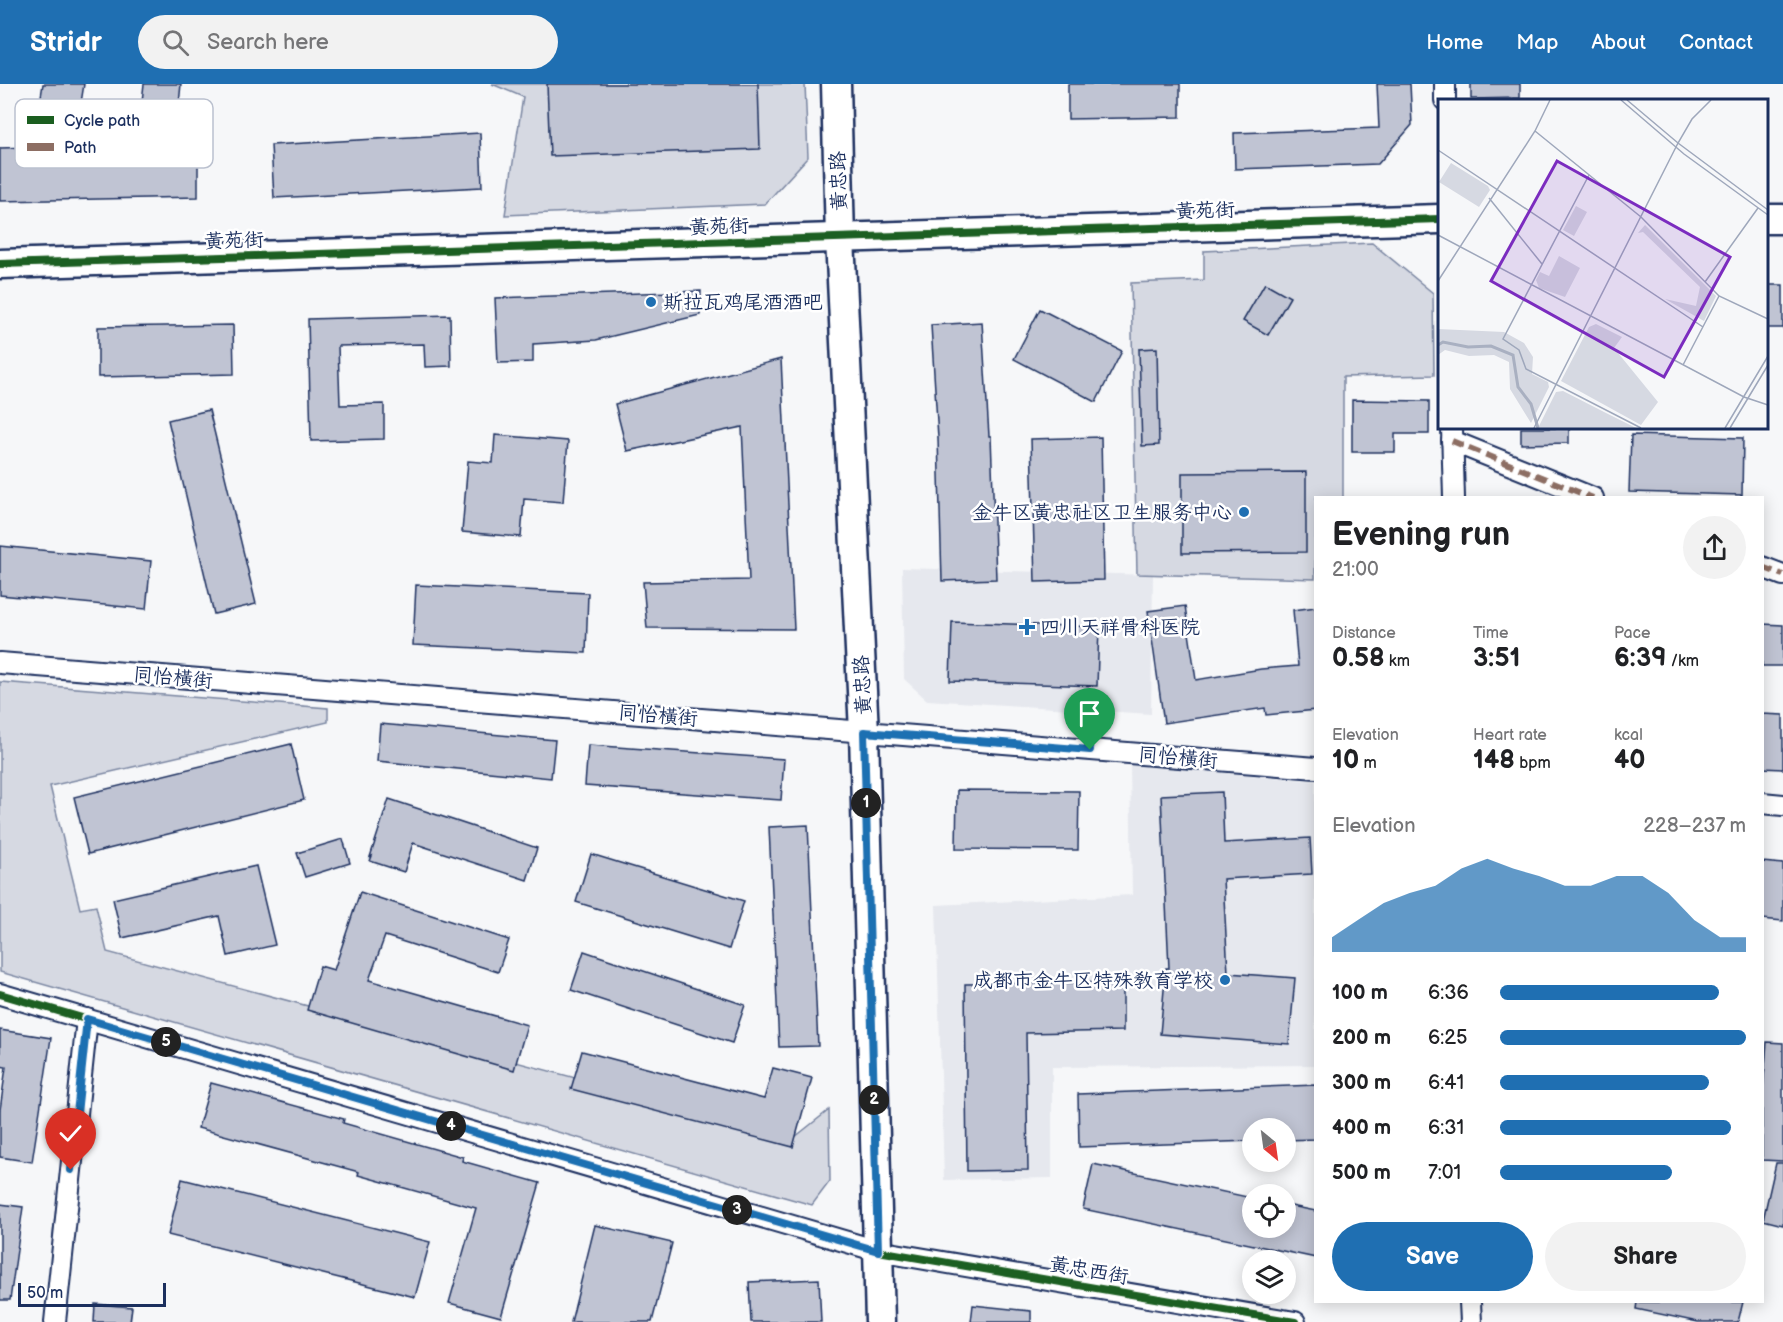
<!DOCTYPE html>
<meta charset="utf-8">
<style>
:root{--surface:#fff;--page:#f2f2f2;--text:#202124;--muted:#757577;--accent:#1f6fb2}
body{margin:0;font-family:"Balsamiq Sans","LXGW WenKai TC",sans-serif;background:var(--page);color:var(--text);height:100vh;display:flex;flex-direction:column;font-size:22px;white-space:nowrap}
*{box-sizing:border-box;margin:0}
p{font-size:20px;color:var(--muted)}
.icon{flex:none;width:33px;height:33px;fill:none;stroke:currentColor;stroke-width:2;stroke-linecap:round;stroke-linejoin:round}
.map{position:relative;flex:1;overflow:hidden}
.panel{position:absolute;left:1314px;top:412px;width:450px;height:807px;display:flex;flex-direction:column;background:var(--surface);border-radius:0px;box-shadow:0 3px 15px #0003}
.panel>*{flex:none}
.needle{width:39px;rotate:151deg}
.controls{position:absolute;left:1242px;top:1034px;display:grid;gap:12px}
.controls a{display:grid;place-items:center;width:54px;height:54px;border-radius:50%;background:var(--surface);box-shadow:0 3px 15px #0003;font-size:30px}
.scale{position:absolute;left:18px;bottom:15px;width:148px;box-sizing:border-box;padding-left:6px;border:3px solid #1b2f5e;border-top:0;font-size:16px;line-height:21px;white-space:nowrap;color:#1b2f5e;-webkit-text-stroke:4px #fff;paint-order:stroke}
.pin{position:absolute;display:grid;place-items:center;width:51px;height:51px;color:#fff;margin:-62px -26px;border-radius:50% 50% 50% 0;rotate:-45deg;box-shadow:0 0 6px #0007}
.pin .icon{rotate:45deg}
.km{position:absolute;width:30px;height:30px;margin:-15px;border-radius:50%;background:#222;color:#fff;font-size:16px;line-height:30px;text-align:center}
.round{display:grid;place-items:center;flex:none;width:63px;height:63px;border-radius:32px;background:var(--page)}
.overview{display:flex;align-items:center;justify-content:space-between;height:102px;padding:0 18px}
h1{font-size:33px;font-weight:800;line-height:45px}
.metrics{display:grid;grid-template-columns:repeat(3,1fr);gap:9px;height:102px;padding:6px 18px}
.metrics div{display:grid;align-content:center}
.metrics b{font-size:26px;font-weight:800}
.metrics small{font-size:16px;font-weight:400}
.metrics p{font-size:16px}
.chart{height:168px;padding:12px 18px}
.chart p{display:flex;justify-content:space-between}
.chart svg{width:100%;height:108px;margin-top:6px;fill:var(--accent);opacity:.7}
.button{display:flex;gap:12px;margin-top:auto;padding:12px 18px}
.button a{flex:1;height:69px;border-radius:36px;background:var(--accent);color:#fff;font-size:24px;font-weight:800;line-height:69px;text-align:center}
.button a+a{background:var(--page);color:var(--text)}
ul{padding:0 18px;list-style:none;font-size:20px}
li{display:grid;grid-template-columns:96px 72px 1fr;align-items:center;height:45px}
li i{height:15px;border-radius:8px;background:var(--accent)}
header{display:flex;align-items:center;gap:36px;box-sizing:border-box;height:84px;padding:0 30px;background:var(--accent);color:#fff}
header strong{font-size:28px}
nav{display:flex;gap:33px;margin-inline-start:auto;font-size:21px}
.search{width:420px;height:54px;background:var(--page);display:flex;align-items:center;gap:15px;box-sizing:border-box;padding:0 21px;border-radius:33px;color:var(--muted);font-size:22px}
.map>svg:first-child{display:block}
</style>
<header>
<strong>Stridr</strong>
<div class="search"><svg class="icon" aria-label="search" viewBox="0 0 24 24"><circle cx="10" cy="10" r="6"/><path d="M15 15l6 6"/></svg>Search here</div>
<nav><a>Home</a><a>Map</a><a>About</a><a>Contact</a></nav>
</header>
<div class="map">
<svg width="1783" height="1238" viewBox="0 0 1783 1238">
<rect width="100%" height="100%" fill="#f6f7f9"/>
<filter id="ink" filterUnits="userSpaceOnUse"><feTurbulence type="fractalNoise" baseFrequency=".0167" numOctaves="2"/><feDisplacementMap in="SourceGraphic" scale="12" xChannelSelector="R" yChannelSelector="G"/><feConvolveMatrix kernelMatrix="1 2 1 2 8 2 1 2 1" color-interpolation-filters="sRGB"/></filter>
<g filter="url(#ink)">
<!-- built -->
<g fill="#e6e8ee">
<polygon points="902,484 1153,491 1151,630 927,616 904,595"/>
<polygon points="1130,680 1315,697 1315,981 1052,983 1052,1094 944,1096 936,821 1132,811"/>
</g>
<!-- green -->
<g fill="#d6d9e2" stroke="#7884a0" stroke-width="1.5">
<polygon points="492,0 805,0 808,73 765,120 505,131 523,13"/>
<polygon points="1372,159 1433,209 1434,291 1343,293 1343,414 1316,414 1315,495 1137,490 1131,199 1204,196 1204,167"/>
<polygon points="0,598 328,624 328,638 50,702 80,825 96,822 107,868 795,1053 829,1026 830,1097 812,1121 0,888"/>
</g>
<!-- building -->
<g fill="#c0c4d3" stroke="#1b2f5e" stroke-width="1.5">
<polygon points="43,0 84,0 74,62 137,61 144,0 181,0 175,60 198,60 198,113 0,117 0,64 33,63"/>
<polygon points="547,0 758,0 760,65 550,72"/>
<polygon points="1068,0 1180,0 1180,33 1068,35"/>
<polygon points="1377,0 1410,0 1412,41 1378,80 1235,85 1234,49 1379,44"/>
<polygon points="1471,0 1520,0 1520,14 1471,15"/>
<polygon points="480,49 482,103 274,114 271,61"/>
<polygon points="1265,199 1290,213 1268,251 1243,237"/>
<rect x="1767" y="201" width="16" height="43"/>
<polygon points="701,207 700,231 596,256 533,260 533,278 498,279 495,214"/>
<polygon points="1040,225 1122,267 1096,318 1014,275"/>
<polygon points="450,231 451,282 425,283 424,260 338,262 340,321 384,320 384,355 311,357 308,235"/>
<polygon points="982,238 989,352 991,352 996,495 942,497 938,354 931,241"/>
<polygon points="233,241 234,290 98,293 98,243"/>
<polygon points="1157,264 1159,361 1142,362 1139,265"/>
<polygon points="781,275 794,545 647,544 643,498 749,496 742,343 627,367 615,320"/>
<polygon points="1352,316 1429,317 1429,350 1395,350 1395,368 1352,368"/>
<polygon points="209,326 256,520 214,530 168,336"/>
<polygon points="1521,344 1569,344 1569,359 1521,360"/>
<polygon points="495,351 568,357 563,418 524,415 521,453 462,448 468,377 493,379"/>
<polygon points="1631,351 1743,354 1742,411 1629,408"/>
<polygon points="1101,353 1104,496 1035,498 1031,355"/>
<polygon points="1306,388 1306,468 1182,469 1182,389"/>
<polygon points="0,462 151,477 146,525 0,511"/>
<polygon points="416,501 588,509 586,569 413,561"/>
<polygon points="1185,522 1196,596 1261,585 1298,582 1293,526 1316,523 1316,626 1266,631 1265,624 1164,639 1148,527"/>
<polygon points="952,538 1099,543 1097,602 950,597"/>
<polygon points="1762,540 1783,541 1783,582 1762,582"/>
<polygon points="1762,630 1783,631 1783,685 1762,684"/>
<polygon points="380,640 555,656 551,694 377,677"/>
<polygon points="291,660 304,716 88,770 74,713"/>
<polygon points="588,661 784,675 781,716 585,702"/>
<polygon points="957,706 1079,707 1078,766 956,765"/>
<polygon points="1222,708 1224,759 1310,754 1312,790 1223,795 1228,889 1295,894 1289,960 1160,950 1166,884 1169,884 1161,711"/>
<polygon points="389,715 537,764 527,796 413,759 404,788 370,777 372,772 370,773"/>
<polygon points="808,741 818,962 779,963 769,743"/>
<polygon points="343,755 350,779 305,793 297,769"/>
<polygon points="591,770 744,817 729,865 576,818"/>
<polygon points="1762,778 1783,780 1783,837 1762,835"/>
<polygon points="256,782 275,861 228,872 219,832 122,854 113,815"/>
<polygon points="360,808 509,856 498,888 385,852 369,896 527,941 514,986 307,926 320,882 334,886"/>
<polygon points="584,867 745,921 732,959 571,906"/>
<polygon points="1123,898 1123,947 1026,949 1028,1086 967,1087 965,900"/>
<polygon points="0,946 51,954 32,1078 0,1073 0,1026 6,983 0,982"/>
<polygon points="1767,958 1783,959 1783,1077 1762,1076 1762,1017"/>
<polygon points="582,967 764,1015 773,984 812,994 793,1063 571,1005"/>
<polygon points="211,999 344,1035 343,1039 463,1073 462,1077 540,1099 501,1233 449,1219 476,1124 358,1091 359,1088 198,1044"/>
<polygon points="1316,1001 1316,1055 1286,1056 1286,1044 1252,1044 1252,1057 1079,1063 1078,1010"/>
<polygon points="1776,1079 1783,1079 1783,1141 1763,1136"/>
<polygon points="1093,1080 1252,1114 1252,1143 1286,1143 1286,1121 1316,1127 1316,1174 1083,1125"/>
<polygon points="182,1095 430,1158 415,1213 168,1151"/>
<polygon points="0,1120 23,1123 10,1216 0,1216"/>
<polygon points="595,1141 672,1159 652,1238 571,1238"/>
<polygon points="819,1195 821,1238 751,1238 749,1198"/>
<polygon points="1637,1218 1743,1218 1738,1238 1698,1238 1636,1225"/>
<polygon points="95,1220 132,1223 130,1238 94,1238"/>
<polygon points="973,1221 1031,1227 1031,1238 971,1238"/>
</g>
<g fill="none" stroke-linecap="round" stroke-linejoin="round">
<!-- street casing -->
<g stroke="#1b2f5e" stroke-width="24">
<g id="street">
<polyline points="1445,0 1445,16"/>
<polyline points="1452,344 1454,414"/>
<polyline points="1452,357 1593,414"/>
<polyline points="1762,483 1783,491"/>
<polyline points="0,579 1316,684"/>
<polyline points="1762,719 1783,721"/>
<polyline points="0,910 878,1167 1295,1238"/>
<polyline points="1470,1218 1471,1238"/>
<polyline points="55,1238 87,935"/>
</g>
</g>
<!-- secondary casing -->
<g stroke="#1b2f5e" stroke-width="33">
<g id="secondary">
<polyline points="836,0 840,155 864,648 880,1238"/>
<polyline points="1766,135 1783,135"/>
<polyline points="0,180 1440,135"/>
</g>
</g>
<!-- street -->
<use href="#street" stroke="#fff" stroke-width="20"/>
<!-- secondary -->
<use href="#secondary" stroke="#fff" stroke-width="28"/>
<!-- quiet -->
<g stroke="#8d6e63" stroke-width="6" stroke-dasharray="12 6" stroke-linecap="butt">
<polyline points="1452,357 1593,414"/>
<polyline points="1762,483 1783,491"/>
</g>
<!-- cycleway casing -->
<g stroke="#fff" stroke-width="11">
<g id="cycleway">
<polyline points="0,180 1440,135"/>
<polyline points="0,910 878,1167 1295,1238"/>
</g>
</g>
<!-- cycleway -->
<use href="#cycleway" stroke="#1b5e20" stroke-width="8"/>
</g>
</g>
<g fill="none" stroke-linecap="round" stroke-linejoin="round" filter="url(#ink)">
<!-- route casing -->
<g stroke="#fff" stroke-width="12">
<polyline id="route" points="71,1086 87,935 878,1167 864,648 1090,666"/>
</g>
<!-- route -->
<use href="#route" stroke="#1f6fb2" stroke-width="8"/>
</g>
<!-- markers -->
<g fill="#1f6fb2" stroke="#fff" stroke-width="2">
<circle cx="651" cy="218" r="6"/>
<circle cx="1244" cy="428" r="6"/>
<path d="M1024 534h6v6h6v6h-6v6h-6v-6h-6v-6h6z"/>
<circle cx="1225" cy="896" r="6"/>
</g>
<g text-anchor="middle" stroke-width="5" stroke-linejoin="round" paint-order="stroke">
<!-- street labels -->
<g font-size="20" fill="#1b2f5e" stroke="#fff">
<text transform="translate(838 97) rotate(-92)" y="7">黄忠路</text>
<text transform="translate(1205 126) rotate(-2)" y="7">黄苑街</text>
<text transform="translate(719 142) rotate(-2)" y="7">黄苑街</text>
<text transform="translate(234 156) rotate(-2)" y="7">黄苑街</text>
<text transform="translate(173 593) rotate(5)" y="7">同怡横街</text>
<text transform="translate(862 601) rotate(-93)" y="7">黄忠路</text>
<text transform="translate(658 631) rotate(5)" y="7">同怡横街</text>
<text transform="translate(1178 673) rotate(5)" y="7">同怡横街</text>
<text transform="translate(1089 1186) rotate(10)" y="7">黄忠西街</text>
</g>
<!-- poi labels -->
<g font-size="20" fill="#1b2f5e" stroke="#fff" text-anchor="start">
<text x="663" y="225">斯拉瓦鸡尾酒酒吧</text>
<text x="1232" y="435" text-anchor="end">金牛区黄忠社区卫生服务中心</text>
<text x="1040" y="550">四川天祥骨科医院</text>
<text x="1213" y="903" text-anchor="end">成都市金牛区特殊教育学校</text>
</g>
</g>
<!-- overview -->
<g transform="translate(1438 15)">
<rect width="330" height="330" fill="#f6f7f9"/>
<path d="M 13,64 L 50,87 L 52,91 L 41,108 L 1,83 ZM 138,107 L 149,113 L 136,137 L 125,131 ZM 207,126 L 278,197 L 266,222 L 227,200 L 258,207 L 262,188 L 205,133 L 200,134 ZM 121,157 L 142,169 L 127,198 L 101,189 L 98,181 L 102,173 L 111,177 ZM 158,225 L 184,238 L 176,249 L 220,303 L 203,326 L 123,282 L 151,228 ZM 0,230 L 66,233 L 86,244 L 95,258 L 94,275 L 110,283 L 111,288 L 93,324 L 72,290 L 71,263 L 56,256 L 31,257 L 7,251 L 0,256 ZM 125,292 L 166,313 L 198,329 L 100,329 L 118,293 Z" fill="#d6d9e2"/>
<path fill="none" stroke="#a9b0c1" stroke-width="3" d="M 0,246 L 5,243 L 30,248 L 53,247 L 75,256 L 80,288 L 93,305 L 100,329"/>
<path fill="none" stroke="#9ea7bb" stroke-width="1.5" d="M 183,1 L 246,55 L 330,116M 189,1 L 240,44 L 330,111M 97,32 L 203,118 L 281,197 L 330,220M 0,51 L 265,228M 151,76 L 65,240 L 81,251 L 88,270 L 203,329M 51,99 L 104,165M 0,136 L 306,298 L 330,306M 0,182 L 97,32 L 112,1M 267,183 L 320,109M 245,266 L 281,197M 96,329 L 240,44 L 254,20 L 273,1M 287,329 L 330,257M 292,329 L 330,266"/>
<path fill="#7b2cbf" fill-opacity="0.15" stroke="#7b2cbf" stroke-width="3" d="M 119,62 L 292,158 L 226,278 L 53,182 Z"/>
<rect width="330" height="330" fill="none" stroke="#1b2f5e" stroke-width="3"/>
</g>
<!-- legend -->
<rect x="15" y="15" width="198" height="69" rx="9" fill="#fff" stroke="#bbc1cf" stroke-width="1.5"/>
<rect x="27" y="32" width="27" height="8" fill="#1b5e20"/>
<rect x="27" y="59" width="27" height="8" fill="#8d6e63"/>
<g font-size="16" fill="#1b2f5e">
<text x="64" y="42">Cycle path</text>
<text x="64" y="69">Path</text>
</g>
</svg>
<div class="controls">
<a><svg class="needle" viewBox="-14 -14 28 28"><path d="M0-13l5 13h-10z" fill="#e53935"/><path d="M0 13l5-13h-10z" fill="#757577"/></svg></a>
<a><svg class="icon" aria-label="locate" viewBox="0 0 24 24"><circle cx="12" cy="12" r="6"/><path d="M12 2v4M12 18v4M2 12h4M18 12h4"/></svg></a>
<a><svg class="icon" aria-label="layers" viewBox="0 0 24 24"><path d="M12 4l9 5-9 5-9-5zM3 14l9 5 9-5"/></svg></a>
</div>
<div class="scale">50 m</div>
<div class="pin" style="left:1090px;top:666px;background:#1e9e55"><svg class="icon" aria-label="arrive" viewBox="0 0 24 24"><path d="M6 21V4h12l-3 4 3 4H6"/></svg></div>
<div class="pin" style="left:71px;top:1086px;background:#d93025"><svg class="icon" aria-label="check" viewBox="0 0 24 24"><path d="M5 12l5 5 9-10"/></svg></div>
<b class="km" style="left:866px;top:719px">1</b>
<b class="km" style="left:874px;top:1016px">2</b>
<b class="km" style="left:737px;top:1126px">3</b>
<b class="km" style="left:451px;top:1042px">4</b>
<b class="km" style="left:166px;top:958px">5</b>
<section class="panel">
<div class="overview"><div><h1>Evening run</h1><p>21:00</p></div><a class="round"><svg class="icon" aria-label="share" viewBox="0 0 24 24"><path d="M12 15V3M7 8l5-5 5 5M5 13v7h14v-7"/></svg></a></div>
<div class="metrics">
<div><p>Distance</p><b>0.58<small> km</small></b></div>
<div><p>Time</p><b>3:51</b></div>
<div><p>Pace</p><b>6:39<small> /km</small></b></div>
</div>
<div class="metrics">
<div><p>Elevation</p><b>10<small> m</small></b></div>
<div><p>Heart rate</p><b>148<small> bpm</small></b></div>
<div><p>kcal</p><b>40</b></div>
</div>
<div class="chart"><p><span>Elevation</span>228–237 m</p>
<svg viewBox="0 0 160 44" preserveAspectRatio="none"><path d="M0 44V38L10 31L20 24L30 20L40 17L50 10L60 6L70 10L80 13L90 17L100 17L110 13L120 13L130 20L140 31L150 38L160 38V44z"/></svg>
</div>
<ul>
<li><b>100 m</b>6:36<i style="width:89%"></i></li>
<li><b>200 m</b>6:25<i style="width:100%"></i></li>
<li><b>300 m</b>6:41<i style="width:85%"></i></li>
<li><b>400 m</b>6:31<i style="width:94%"></i></li>
<li><b>500 m</b>7:01<i style="width:70%"></i></li>
</ul>
<div class="button"><a>Save</a><a>Share</a></div>
</section>
</div>
